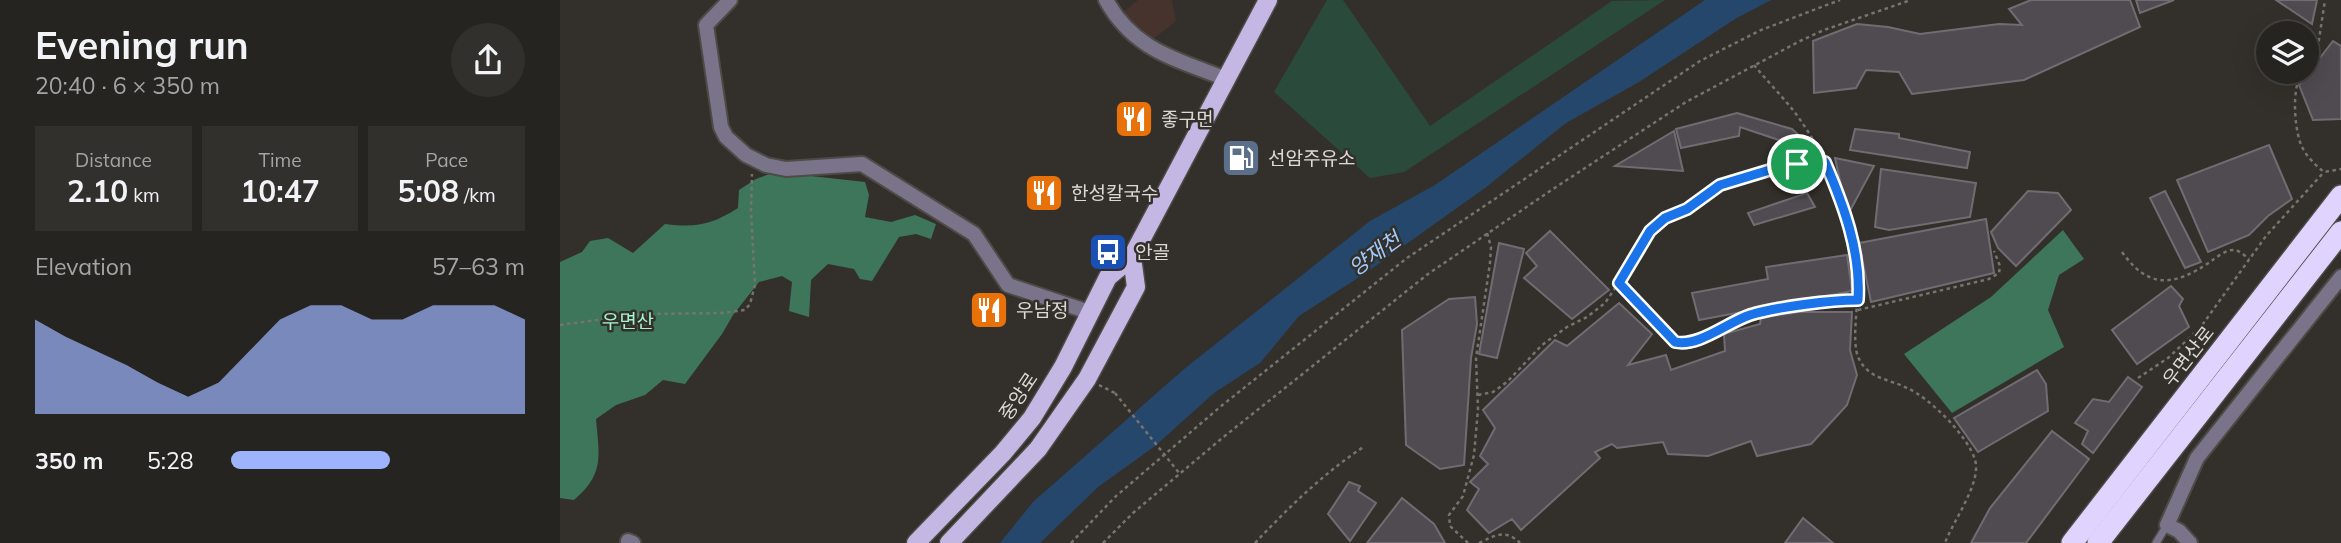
<!DOCTYPE html>
<meta charset="utf-8">
<style>
:root{--surface:#262420;--page:#32302d;--text:#f1f3f6;--muted:#a4a4a5;--line:#42413e;--accent:#9db4fd}
body{margin:0;font-family:Mulish,"Noto Sans KR",sans-serif;background:var(--page);color:var(--text);height:100vh;display:flex;flex-direction:column;font-size:26px;white-space:nowrap}
*{box-sizing:border-box;margin:0}
p{font-size:23px;color:var(--muted)}
.icon{flex:none;width:38px;height:38px;fill:none;stroke:currentColor;stroke-width:2;stroke-linecap:round;stroke-linejoin:round}
.map{position:relative;flex:1;overflow:hidden}
.drawer{display:flex;flex-direction:column;background:var(--surface);width:560px}
.drawer>*{flex:none}
.buttons{position:absolute;left:1696px;top:21px;display:grid;gap:14px}
.buttons a{display:grid;place-items:center;width:63px;height:63px;border-radius:50%;background:var(--surface);box-shadow:0 7px 28px #0002,0 0 0 2px var(--line);font-size:35px}
.pin{position:absolute;display:grid;place-items:center;width:60px;height:60px;color:#fff;margin:-30px;border:4px solid #fff;border-radius:50%;box-shadow:0 2px 7px #0007}
.round{display:grid;place-items:center;flex:none;width:74px;height:74px;border-radius:37px;background:var(--page)}
.overview{display:flex;align-items:center;justify-content:space-between;height:119px;padding:0 35px}
h1{font-size:38px;font-weight:700;line-height:52px}
.figures{display:grid;grid-template-columns:repeat(3,1fr);gap:10px;height:119px;padding:7px 35px}
.figures div{display:grid;align-content:center;border-radius:0px;background:var(--page);text-align:center}
.figures b{font-size:30px;font-weight:700}
.figures small{font-size:19px;font-weight:400}
.figures p{font-size:19px}
.chart{height:196px;padding:14px 35px}
.chart p{display:flex;justify-content:space-between}
.chart svg{width:100%;height:126px;margin-top:7px;fill:var(--accent);opacity:.7}
ul{padding:0 35px;list-style:none;font-size:23px}
li{display:grid;grid-template-columns:112px 84px 1fr;align-items:center;height:52px}
li i{height:18px;border-radius:9px;background:var(--accent)}
main{display:flex;flex:1;min-height:0}
.map>svg:first-child{display:block}
</style>
<main>
<section class="drawer">
<div class="overview"><div><h1>Evening run</h1><p>20:40 · 6 × 350 m</p></div><a class="round"><svg class="icon" aria-label="share" viewBox="0 0 24 24"><path d="M12 15V3M7 8l5-5 5 5M5 13v7h14v-7"/></svg></a></div>
<div class="figures">
<div><p>Distance</p><b>2.10<small> km</small></b></div>
<div><p>Time</p><b>10:47</b></div>
<div><p>Pace</p><b>5:08<small> /km</small></b></div>
</div>
<div class="chart"><p><span>Elevation</span>57–63 m</p>
<svg viewBox="0 0 160 44" preserveAspectRatio="none"><path d="M0 44V11L10 17L20 22L30 27L40 33L50 38L60 33L70 22L80 11L90 6L100 6L110 11L120 11L130 6L140 6L150 6L160 11V44z"/></svg>
</div>
<ul>
<li><b>350 m</b>5:28<i style="width:54%"></i></li>
</ul>
</section>
<div class="map">
<svg width="1781" height="543" viewBox="0 0 1781 543">
<rect width="100%" height="100%" fill="#33302b"/>
<!-- industrial -->
<polygon fill="#46332e" points="578,0 612,0 616,21 593,39 562,13"/>
<!-- green -->
<polygon fill="#2a4b3b" points="767,0 783,0 870,126 1052,1 1105,0 844,172 810,178 714,92"/>
<!-- forest -->
<g fill="#3e765b">
<path d="M 215,172 L 305,182 L 309,195 L 305,217 L 331,222 L 355,215 L 376,224 L 371,239 L 356,234 L 339,237 L 312,281 L 300,279 L 294,269 L 268,264 L 251,280 L 249,317 L 229,311 L 232,282 L 222,276 L 199,282 L 173,315 L 162,334 L 125,384 L 103,380 L 85,395 L 56,405 L 36,419 C 39,455 45,474 14,500 L 0,498 L 0,262 L 22,252 L 30,241 L 48,238 L 73,253 L 105,224 C 136,228 151,225 178,208 L 179,190 L 196,179 Z"/>
<polygon points="1503,230 1524,259 1499,275 1488,310 1504,347 1392,413 1344,354 1431,297"/>
</g>
<!-- water -->
<polygon fill="#26476c" points="1145,0 1211,0 1175,19 1079,82 1006,123 925,188 807,272 739,316 700,363 654,393 595,446 538,487 480,543 440,543 473,502 623,370 810,221 875,185"/>
<!-- building -->
<g fill="#4f4b51" stroke="#706c72" stroke-width="2">
<polygon points="1471,0 1570,0 1580,27 1464,80 1352,94 1339,72 1306,70 1296,88 1254,93 1253,41 1297,24 1328,27 1360,34 1439,24 1462,25 1449,9"/>
<polygon points="1576,0 1614,0 1580,13"/>
<polygon points="1716,0 1757,0 1752,24"/>
<polygon points="1773,41 1781,46 1781,119 1753,120 1739,85"/>
<polygon points="1177,113 1232,129 1257,152 1252,162 1228,143 1180,127 1179,136 1121,148 1116,129"/>
<polygon points="1295,129 1339,134 1339,138 1410,152 1407,168 1290,150"/>
<polygon points="1114,131 1123,171 1055,166"/>
<polygon points="1709,145 1732,199 1708,216 1689,235 1648,252 1617,180"/>
<polygon points="1275,158 1314,166 1291,209 1286,207"/>
<polygon points="1321,169 1416,183 1410,217 1329,230 1315,227"/>
<polygon points="1468,191 1498,193 1511,210 1456,266 1438,248 1431,232"/>
<polygon points="1605,191 1641,262 1625,268 1590,198"/>
<polygon points="1247,193 1255,207 1194,225 1188,213"/>
<polygon points="1426,219 1434,273 1311,302 1299,243"/>
<polygon points="990,231 1049,290 1012,319 964,278 977,266 966,253"/>
<polygon points="939,243 964,249 937,358 919,354"/>
<polygon points="1287,255 1292,291 1139,320 1132,293 1208,279 1206,267"/>
<polygon points="1611,286 1623,299 1619,306 1629,327 1577,364 1552,330"/>
<polygon points="915,297 917,324 911,358 904,465 880,469 846,445 842,330 889,299"/>
<polygon points="1059,303 1092,334 1068,365 1106,355 1111,370 1165,351 1164,334 1200,324 1201,318 1239,312 1292,312 1290,350 1297,375 1287,405 1251,444 1197,456 1191,441 1148,456 1108,454 1103,442 1057,448 1052,444 1035,452 1040,458 961,530 952,519 929,533 907,510 919,489 910,482 928,464 920,456 935,428 923,410 995,340 1007,346"/>
<polygon points="1477,370 1486,384 1488,411 1418,452 1394,418"/>
<polygon points="1568,377 1582,387 1533,453 1522,444 1528,431 1515,423 1533,399 1549,402"/>
<polygon points="1492,431 1529,459 1466,543 1411,543 1430,508"/>
<polygon points="789,482 800,486 798,491 816,503 790,541 768,514"/>
<polygon points="842,498 874,524 885,543 807,543"/>
<polygon points="1243,518 1273,543 1225,543"/>
</g>
<g fill="none" stroke-linecap="round" stroke-linejoin="round">
<!-- lane casing -->
<g stroke="#4e4b46" stroke-width="10">
<polyline id="lane" points="1596,543 1607,525"/>
</g>
<!-- street casing -->
<g stroke="#4e4b46" stroke-width="18">
<g id="street">
<polyline points="170,0 146,25 161,127 166,137 186,155 206,165 226,169 302,164 414,234 448,285 529,312"/>
<path d="M 546,0 C 574,51 617,59 666,79"/>
<polyline points="68,541 73,543"/>
<polyline points="1630,543 1619,531 1607,525 1637,458 1781,277"/>
</g>
</g>
<!-- primary casing -->
<g stroke="#4e4b46" stroke-width="21">
<g id="primary">
<polyline points="356,543 443,453 472,418 503,367 548,277 572,257 708,0"/>
<polyline points="389,543 478,449 527,379 576,287 572,257"/>
</g>
</g>
<!-- highway casing -->
<g stroke="#4e4b46" stroke-width="24">
<g id="highway">
<polyline points="1512,543 1781,196"/>
<polyline points="1538,543 1781,232"/>
</g>
</g>
<!-- path -->
<g stroke="#76746f" stroke-width="2.5" stroke-dasharray="3.5 3.5" stroke-linecap="butt">
<path d="M 1194,65 C 1207,81 1223,97 1236,114 C 1269,159 1294,219 1298,275 C 1300,297 1290,342 1299,359 C 1309,379 1329,379 1347,388 C 1370,398 1408,436 1415,460 C 1422,482 1393,521 1385,543"/>
<polyline points="1746,66 1758,46 1765,0"/>
<path d="M 1742,72 C 1732,88 1734,123 1740,142 C 1744,154 1754,164 1764,172 L 1781,169"/>
<path d="M 1562,252 C 1589,290 1614,286 1650,262 C 1657,257 1666,249 1675,250 C 1680,251 1685,256 1689,259"/>
<path d="M 1059,283 L 1115,342 C 1139,347 1166,323 1190,315 C 1215,308 1273,299 1298,301"/>
<polyline points="1298,310 1429,279 1439,273 1440,266 1434,251"/>
<polyline points="0,325 82,314 161,313 185,310 190,304 195,285 191,211 192,174"/>
<polyline points="1578,378 1608,358 1640,328 1706,236 1764,172"/>
<polyline points="539,385 555,393"/>
<polyline points="918,395 933,392 947,382 982,345 1007,327 1027,317 1045,303 1071,265 1090,231 1105,218 1127,209 1160,185 1223,166 1237,164 1251,166 1265,162"/>
<polyline points="511,543 555,497 660,407 847,258 1140,61 1201,30 1280,0"/>
<polyline points="543,543 573,513 661,439 868,274 990,191 1126,102 1240,41 1264,30 1351,0"/>
<path d="M 695,543 C 729,507 765,472 805,446"/>
<polyline points="908,543 890,526 889,515 903,496 914,455 918,409 916,358 930,263 931,247 927,233"/>
<path d="M 919,543 C 935,535 946,529 960,543"/>
</g>
<!-- lane -->
<use href="#lane" stroke="#7a748a" stroke-width="7"/>
<!-- street -->
<use href="#street" stroke="#7a748a" stroke-width="14"/>
<!-- primary -->
<use href="#primary" stroke="#c4b7e4" stroke-width="18"/>
<!-- highway -->
<use href="#highway" stroke="#e0d4ff" stroke-width="21"/>
<!-- path-bridge -->
<polyline stroke="#76746f" stroke-width="2.5" stroke-dasharray="3.5 3.5" stroke-linecap="butt" points="555,393 620,474"/>
</g>
<g fill="none" stroke-linecap="round" stroke-linejoin="round">
<!-- route casing -->
<g stroke="#fff" stroke-width="14">
<path id="route" d="M 1265,162 C 1284,206 1301,252 1298,300 C 1271,300 1216,307 1190,315 C 1166,323 1139,347 1115,342 L 1059,283 L 1090,231 L 1105,218 L 1127,209 L 1160,185 L 1223,166 L 1237,164 L 1251,166 Z"/>
</g>
<!-- route -->
<use href="#route" stroke="#1a73e8" stroke-width="9"/>
</g>
<!-- icons -->
<defs>
<g id="restaurant-square" transform="scale(2.0125)"><rect x="-9" y="-9" width="18" height="18" rx="4" fill="#e8710a" stroke="#33302b"/><path d="M-5-6h1v4h1v-4h1v4h1v-4h1v5L-1.5 .5V6h-2V.5L-5-1ZM5-6V6H3V1.5H1.5Q1.5-4 5-6Z" fill="#fff"/></g>
<g id="fuel-square" transform="scale(2.0125)"><rect x="-9" y="-9" width="18" height="18" rx="4" fill="#5c6f8a" stroke="#33302b"/><path d="M-5.5-6h7V0h2V4h1.3V-2.5L3-4.5l.8-.8L6-3V5H2.5V1h-1V6h-7ZM-4.2-4.7v3.2H.2V-4.7Z" fill="#fff"/></g>
<g id="bus-square" transform="scale(2.0125)"><rect x="-9" y="-9" width="18" height="18" rx="4" fill="#1a4fb4" stroke="#33302b"/><path d="M-5-6H5V4H4V6H2V4H-2V6H-4V4H-5ZM-3.5-4V0h7V-4ZM-3.5 1.2v1.5H-2V1.2ZM2 1.2v1.5H3.5V1.2Z" fill="#fff"/></g>
</defs>
<g fill-rule="evenodd">
<use href="#restaurant-square" x="574" y="119"/>
<use href="#fuel-square" x="681" y="158"/>
<use href="#restaurant-square" x="484" y="193"/>
<use href="#bus-square" x="548" y="252"/>
<use href="#restaurant-square" x="429" y="310"/>
</g>
<g text-anchor="middle" stroke-width="5" stroke-linejoin="round" paint-order="stroke">
<!-- poi labels -->
<g font-size="19" fill="#dcdad6" stroke="#33302b" text-anchor="start">
<text x="601" y="126">좋구먼</text>
<text x="708" y="165">선암주유소</text>
<text x="511" y="200">한성칼국수</text>
<text x="575" y="259">안골</text>
<text x="456" y="317">우남정</text>
</g>
<!-- park labels -->
<g font-size="19" fill="#a0f6ca" stroke="#33302b">
<text x="68" y="328">우면산</text>
</g>
<!-- street labels -->
<g font-size="19" fill="#dcdad6" stroke="#33302b">
<text transform="translate(1628 356) rotate(-52)" y="7">우면산로</text>
<text transform="translate(458 396) rotate(-56)" y="7">중앙로</text>
</g>
<!-- water labels -->
<g font-size="21" font-style="italic" fill="#a0cafb" stroke="#33302b">
<text transform="translate(815 254) rotate(-36)" y="7">양재천</text>
</g>
</g>
</svg>
<div class="buttons">
<a><svg class="icon" aria-label="layers" viewBox="0 0 24 24"><path d="M12 4l9 5-9 5-9-5zM3 14l9 5 9-5"/></svg></a>
</div>
<div class="pin" style="left:1237px;top:164px;background:#1e9e55"><svg class="icon" aria-label="arrive" viewBox="0 0 24 24"><path d="M6 21V4h12l-3 4 3 4H6"/></svg></div>
</div>
</main>
